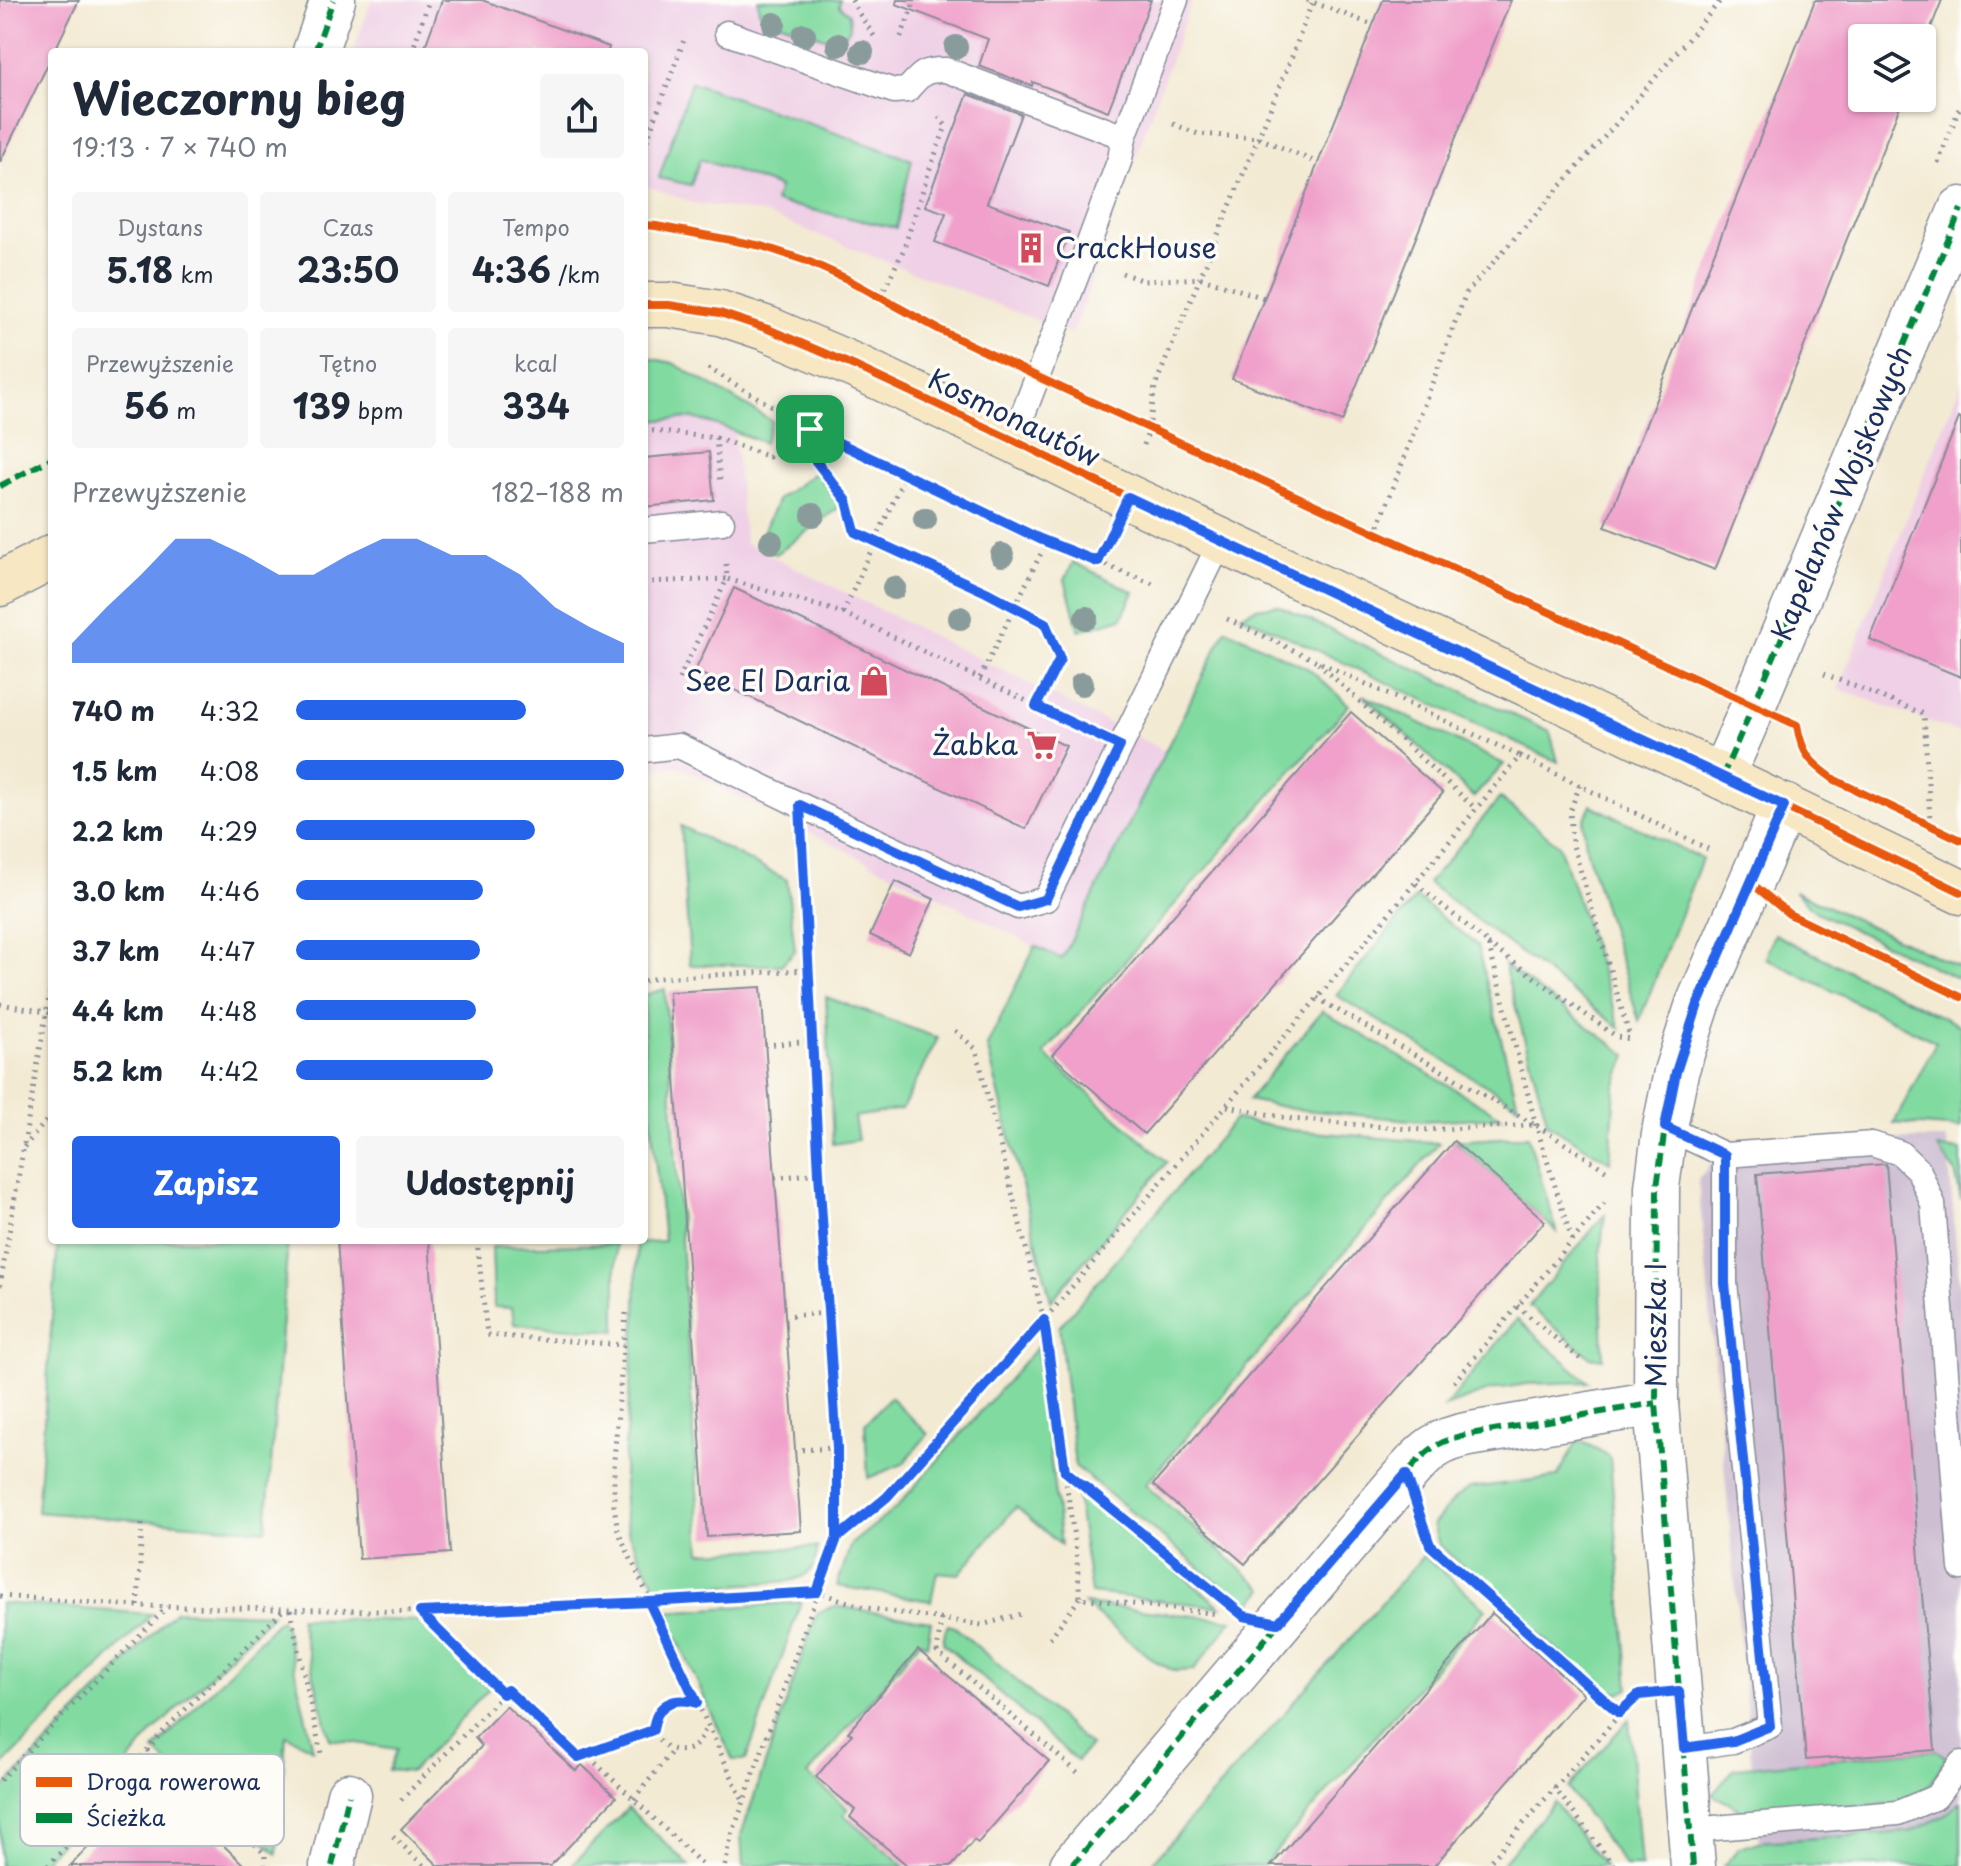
<!DOCTYPE html>
<html lang="pl">
<meta charset="utf-8">
<style>
:root{--surface:#fff;--page:#f6f6f7;--text:#1f2937;--muted:#747a83;--accent:#2563eb}
body{margin:0;font-family:"Playpen Sans",sans-serif;background:var(--page);color:var(--text);height:100vh;display:flex;flex-direction:column;font-size:30px;white-space:nowrap}
*{box-sizing:border-box;margin:0}
p{font-size:26px;color:var(--muted)}
.icon{flex:none;width:44px;height:44px;fill:none;stroke:currentColor;stroke-width:2;stroke-linecap:round;stroke-linejoin:round}
.map{position:relative;flex:1;overflow:hidden}
.drawer{position:absolute;left:48px;top:48px;width:600px;height:1196px;display:flex;flex-direction:column;background:var(--surface);border-radius:8px;box-shadow:0 2px 6px #0004}
.drawer>*{flex:none}
.buttons{position:absolute;left:1848px;top:24px;display:grid;gap:16px}
.buttons a{display:grid;place-items:center;width:88px;height:88px;border-radius:8px;background:var(--surface);box-shadow:0 2px 6px #0004;font-size:40px}
.pin{position:absolute;display:grid;place-items:center;width:68px;height:68px;color:#fff;margin:-34px;border-radius:16px;box-shadow:0 4px 12px #0006}
.round{display:grid;place-items:center;flex:none;width:84px;height:84px;border-radius:8px;background:var(--page)}
.summary{display:flex;align-items:center;justify-content:space-between;height:136px;padding:0 24px}
h1{font-size:44px;font-weight:700;line-height:60px}
.stats{display:grid;grid-template-columns:repeat(3,1fr);gap:12px;height:136px;padding:8px 24px}
.stats div{display:grid;align-content:center;border-radius:8px;background:var(--page);text-align:center}
.stats b{font-size:34px;font-weight:700}
.stats small{font-size:22px;font-weight:400}
.stats p{font-size:22px}
.chart{height:224px;padding:16px 24px}
.chart p{display:flex;justify-content:space-between}
.chart svg{width:100%;height:144px;margin-top:8px;fill:var(--accent);opacity:.7}
.cta{display:flex;gap:16px;margin-top:auto;padding:16px 24px}
.cta a{flex:1;height:92px;border-radius:8px;background:var(--accent);color:#fff;font-size:32px;font-weight:700;line-height:92px;text-align:center}
.cta a+a{background:var(--page);color:var(--text)}
ul{padding:0 24px;list-style:none;font-size:26px}
li{display:grid;grid-template-columns:128px 96px 1fr;align-items:center;height:60px}
li i{height:20px;border-radius:10px;background:var(--accent)}
.map>svg:first-child{display:block}
</style>
<div class="map">
<svg width="1961" height="1866" viewBox="0 0 1961 1866">
<rect width="100%" height="100%" fill="#fdfcf7"/>
<filter id="ink" filterUnits="userSpaceOnUse"><feTurbulence type="fractalNoise" baseFrequency=".0125" numOctaves="2"/><feDisplacementMap in="SourceGraphic" scale="16" xChannelSelector="R" yChannelSelector="G"/><feConvolveMatrix kernelMatrix="1 2 1 2 8 2 1 2 1" color-interpolation-filters="sRGB"/></filter>
<filter id="wash" filterUnits="userSpaceOnUse"><feTurbulence type="fractalNoise" baseFrequency=".006" numOctaves="4" result="noise"/><feDisplacementMap in="SourceGraphic" scale="32" xChannelSelector="R" yChannelSelector="G"/><feGaussianBlur stdDeviation="1.8" result="paint"/><feColorMatrix in="noise" values="0 0 0 0 0 0 0 0 0 0 0 0 0 0 0 0 0 1.4 0 .05"/><feComposite in="paint" operator="in"/></filter>
<g filter="url(#wash)">
<rect width="100%" height="100%" fill="#f3ead3"/>
<!-- built -->
<g fill="#efd0e6">
<polygon points="372,0 1192,0 1072,334 762,213 694,203 644,185 644,52 353,52"/>
<polygon points="1961,383 1961,733 1838,689"/>
<polygon points="732,412 745,543 1165,751 1062,960 679,766 644,770 644,417"/>
</g>
<!-- industrial -->
<polygon fill="#cdbed2" points="1947,1139 1961,1304 1961,1866 1761,1866 1698,1180 1730,1140"/>
<!-- green -->
<g fill="#81daa0" stroke="#4e847f" stroke-width="2">
<path d="M 758,0 L 840,0 L 839,6 L 849,14 L 850,28 C 845,37 839,41 828,39 L 770,19 L 759,11 Z"/>
<polygon points="691,82 912,160 896,228 775,202 779,187 700,159 691,185 659,178"/>
<polygon points="644,357 673,363 772,421 764,443 720,426 693,418 644,421"/>
<polygon points="816,472 841,506 776,554 757,545 778,499"/>
<polygon points="1073,562 1134,592 1122,618 1079,631 1065,580"/>
<polygon points="1277,605 1550,732 1558,762 1241,615 1256,608"/>
<polygon points="1226,629 1309,669 1349,705 1044,1054 1167,1162 1051,1301 987,1046 1035,946 1062,959"/>
<polygon points="1363,695 1504,764 1474,797"/>
<polygon points="1500,798 1559,845 1620,1028 1428,883"/>
<polygon points="1591,805 1702,859 1639,1021 1587,852 1583,823"/>
<polygon points="681,826 787,880 795,951 781,965 690,965"/>
<polygon points="1794,891 1961,968 1961,980 1816,912"/>
<polygon points="1416,897 1477,945 1518,1105 1336,995"/>
<polygon points="1774,934 1961,1026 1961,1128 1894,1123 1936,1042 1766,958"/>
<polygon points="1504,965 1627,1055 1615,1087 1610,1162 1548,1124"/>
<path d="M 665,989 L 701,1552 L 817,1547 C 817,1568 810,1576 789,1581 L 658,1590 L 629,1535 L 624,1509 L 624,1459 L 636,1314 L 637,1243 L 664,1241 L 644,1055 L 644,995 Z"/>
<polygon points="826,997 938,1038 902,1109 854,1117 858,1140 833,1144"/>
<polygon points="1322,1011 1502,1117 1421,1121 1293,1109 1248,1100"/>
<polygon points="1235,1119 1291,1130 1439,1143 1145,1485 1264,1589 1248,1607 1075,1466 1059,1327"/>
<polygon points="1528,1136 1557,1232 1454,1141"/>
<polygon points="1938,1148 1961,1150 1961,1200 1955,1172"/>
<polygon points="1605,1214 1600,1255 1603,1359 1590,1357 1529,1306"/>
<polygon points="58,1240 288,1240 266,1530 37,1512"/>
<polygon points="616,1244 616,1331 514,1324 512,1308 494,1307 492,1247"/>
<polygon points="1517,1319 1588,1382 1526,1384 1491,1390 1445,1407"/>
<polygon points="1037,1347 1061,1545 1016,1507 959,1574 937,1572 931,1601 837,1586 851,1544 896,1508"/>
<polygon points="890,1397 928,1434 903,1464 868,1478 865,1424"/>
<polygon points="1578,1440 1601,1451 1610,1458 1629,1688 1619,1693 1604,1692 1439,1545 1433,1525 1456,1497 1470,1488 1557,1477"/>
<polygon points="1076,1491 1077,1491 1221,1607 1091,1593"/>
<polygon points="1424,1555 1486,1609 1263,1866 1149,1866"/>
<polygon points="801,1602 746,1760 733,1760 665,1612"/>
<polygon points="0,1603 152,1614 0,1768"/>
<polygon points="1084,1604 1232,1620 1194,1670 1174,1671 1154,1661"/>
<polygon points="832,1607 841,1607 931,1621 927,1645 920,1641 808,1775 848,1809 844,1815 904,1866 743,1866 741,1835 815,1618 819,1612"/>
<polygon points="175,1611 273,1614 152,1733 91,1810 39,1866 0,1866 0,1792"/>
<polygon points="299,1618 421,1621 489,1689 411,1772 388,1770 397,1749 330,1739"/>
<polygon points="280,1619 284,1623 313,1749 286,1735 277,1854 227,1807 200,1795 154,1750"/>
<polygon points="948,1625 955,1627 1090,1745 1077,1761 943,1643 945,1631"/>
<polygon points="1629,1719 1641,1866 1625,1866 1568,1788"/>
<path d="M 1935,1750 L 1946,1757 C 1933,1784 1928,1792 1900,1803 L 1750,1814 L 1712,1795 L 1735,1768 Z"/>
<polygon points="1554,1802 1604,1866 1500,1866"/>
<polygon points="1961,1802 1961,1866 1723,1866 1739,1848 1758,1842 1909,1832 1944,1816"/>
<polygon points="628,1808 690,1866 571,1866"/>
</g>
<g id="blocks">
<!-- building -->
<g fill="#f0a0ca">
<polygon points="0,0 79,0 54,52 52,52 52,56 0,162"/>
<polygon points="442,0 482,0 609,47 608,52 423,52"/>
<polygon points="897,0 1151,0 1108,111 1033,82 1032,86 979,66 988,39 896,4"/>
<polygon points="1383,0 1511,0 1342,422 1232,379"/>
<polygon points="1815,0 1942,0 1922,50 1922,38 1862,38 1862,98 1903,98 1715,570 1605,527"/>
<polygon points="968,94 1021,114 987,203 1069,232 1049,286 935,242 946,213 925,206"/>
<polygon points="1959,418 1961,419 1961,677 1870,640"/>
<polygon points="709,452 714,500 644,507 644,458"/>
<polygon points="734,588 1066,746 1026,829 695,671"/>
<polygon points="1351,712 1443,793 1144,1134 1052,1055"/>
<polygon points="895,881 934,899 909,953 870,935"/>
<polygon points="761,987 801,1531 707,1537 669,992"/>
<polygon points="1454,1141 1545,1221 1245,1564 1153,1485"/>
<polygon points="1886,1164 1935,1750 1806,1760 1757,1174"/>
<polygon points="337,1240 429,1240 450,1553 359,1559"/>
<polygon points="1492,1613 1584,1694 1434,1866 1271,1866"/>
<polygon points="918,1650 1049,1761 978,1843 974,1840 952,1866 908,1866 850,1817 855,1810 816,1777 852,1734 848,1732"/>
<polygon points="506,1706 576,1771 582,1765 616,1797 550,1866 439,1866 401,1829 482,1746 475,1738"/>
<polygon points="146,1771 245,1866 70,1866 122,1812 114,1805"/>
</g>
</g>
</g>
<g filter="url(#ink)">
<use href="#blocks" fill-opacity="0" stroke="#878c98" stroke-width="2"/>
<g fill="none" stroke-linecap="round" stroke-linejoin="round">
<!-- lane casing -->
<g stroke="#878c98" stroke-width="27">
<g id="lane">
<path d="M 727,33 L 894,91 L 907,90 C 921,74 924,69 946,70 L 1124,137"/>
<polyline points="1013,440 1083,259 1120,159 1124,137 1176,0"/>
<polyline points="644,530 722,522"/>
<polyline points="644,750 679,746 800,805 1018,907 1046,899 1221,541"/>
<polyline points="1665,1127 1725,1155 1872,1144 1900,1153 1919,1171 1933,1204 1961,1568"/>
<polyline points="1684,1748 1733,1741 1770,1726 1725,1283 1725,1155"/>
<polyline points="1690,1830 1898,1813 1936,1797 1961,1763"/>
</g>
</g>
<!-- street casing -->
<g stroke="#878c98" stroke-width="47">
<g id="street">
<polyline points="315,52 333,0"/>
<polyline points="1722,777 1754,704 1961,209"/>
<polyline points="332,1866 349,1795"/>
<path d="M 1072,1866 L 1406,1474 C 1427,1450 1438,1440 1470,1434 L 1656,1403"/>
<polyline points="1693,1866 1656,1403 1657,1187 1665,1127 1676,1072 1698,1004 1784,806"/>
</g>
</g>
<!-- secondary casing -->
<g stroke="#878c98" stroke-width="47">
<g id="secondary">
<polyline points="644,305 669,305 720,313 768,329 857,367 1013,440 1128,497 1608,722 1961,892"/>
<polyline points="0,584 52,557"/>
</g>
</g>
<!-- path -->
<g stroke="#878c98" stroke-width="5" stroke-dasharray="2 6" stroke-linecap="butt">
<polyline points="852,0 858,12 876,39"/>
<polyline points="1307,0 1373,25"/>
<polyline points="901,37 915,0"/>
<polyline points="412,52 429,0"/>
<polyline points="1173,124 1198,134 1259,138 1318,163"/>
<polyline points="644,148 684,40"/>
<polyline points="1938,163 1961,104"/>
<polyline points="1122,273 1143,281 1202,278 1264,298"/>
<polyline points="881,296 903,251 929,171 946,126 939,117"/>
<polyline points="708,368 810,429 812,456 847,501 855,532 986,592 1045,623 1060,659 1036,706"/>
<polyline points="644,432 653,431 716,438 720,482"/>
<polyline points="716,438 769,457 810,429 825,438 1040,539 1153,584"/>
<polyline points="1144,445 1149,429 1155,386 1291,59 1313,0"/>
<polyline points="1376,533 1466,293 1622,117 1721,0"/>
<polyline points="1098,562 1106,544"/>
<polyline points="726,564 727,579 843,613 1083,728"/>
<polyline points="644,582 727,579 679,679"/>
<polyline points="843,613 905,475"/>
<polyline points="1227,619 1520,756"/>
<polyline points="1318,663 1476,809"/>
<polyline points="1824,674 1924,714 1930,820"/>
<polyline points="980,678 1047,541"/>
<polyline points="1580,785 1570,811 1572,842 1630,1037"/>
<polyline points="1488,944 1617,1037 1632,1039"/>
<polyline points="644,981 656,978 808,970"/>
<polyline points="1317,998 1535,1125"/>
<polyline points="0,1004 52,1013"/>
<polyline points="955,1031 976,1049 1044,1320 1077,1560 1080,1598 1219,1614"/>
<polyline points="765,1045 812,1041"/>
<polyline points="1227,1106 1292,1119 1422,1130 1536,1125 1607,1171"/>
<polyline points="24,1147 52,1114"/>
<polyline points="775,1178 819,1173"/>
<polyline points="477,1240 487,1335 624,1345"/>
<polyline points="1572,1240 1536,1125 1488,943 1415,883 1520,756 1708,849"/>
<polyline points="0,1286 52,979"/>
<polyline points="1517,1306 1584,1362"/>
<polyline points="626,1313 614,1460 614,1506 618,1531 743,1801"/>
<polyline points="784,1316 829,1313"/>
<polyline points="1454,1382 1604,1203"/>
<polyline points="794,1450 837,1448"/>
<polyline points="1065,1471 1229,1604"/>
<polyline points="1425,1532 1430,1545 1619,1713"/>
<polyline points="837,1538 887,1497 1044,1320 1415,883"/>
<polyline points="0,1596 138,1606 420,1612 649,1602 817,1592 867,1608 982,1625 1021,1614"/>
<polyline points="138,1606 142,1521"/>
<polyline points="290,1610 321,1753"/>
<polyline points="421,1613 503,1694"/>
<polyline points="941,1619 937,1652 1082,1776"/>
<polyline points="1050,1638 1080,1598"/>
<path d="M 696,1703 C 693,1702 686,1700 683,1700 C 667,1699 648,1717 655,1734 C 660,1747 680,1756 693,1747 C 700,1743 703,1733 707,1726"/>
<polyline points="147,1750 200,1802 228,1818 265,1854 265,1866"/>
<polyline points="586,1754 653,1730"/>
<polyline points="0,1780 167,1607"/>
<polyline points="1554,1787 1614,1866"/>
<polyline points="634,1799 673,1750"/>
<polyline points="401,1800 507,1690 578,1757 586,1754 704,1866"/>
<polyline points="393,1836 424,1866"/>
<polyline points="48,1866 99,1810 157,1738 283,1610"/>
<polyline points="725,1866 731,1838 837,1538 837,1448 802,851"/>
<polyline points="1486,1866 1628,1705"/>
</g>
<!-- lane -->
<use href="#lane" stroke="#fff" stroke-width="24"/>
<!-- street -->
<use href="#street" stroke="#fff" stroke-width="44"/>
<!-- secondary -->
<use href="#secondary" stroke="#f7e8c3" stroke-width="44"/>
<!-- quiet -->
<g stroke="#00873e" stroke-width="6" stroke-dasharray="12 6" stroke-linecap="butt">
<polyline points="315,52 333,0"/>
<polyline points="0,486 52,458"/>
<polyline points="1722,777 1754,704 1961,209"/>
<polyline points="332,1866 349,1795"/>
<path d="M 1072,1866 L 1406,1474 C 1427,1450 1438,1440 1470,1434 L 1656,1403"/>
<polyline points="1693,1866 1656,1403 1657,1187 1665,1127 1676,1072 1698,1004 1784,806"/>
</g>
<!-- cycleway casing -->
<g stroke="#fdfcf7" stroke-width="13">
<g id="cycleway">
<path d="M 644,225 L 656,226 L 762,246 L 807,261 L 845,278 L 940,330 L 1038,377 L 1376,533 L 1797,725 C 1802,755 1811,763 1835,780 L 1961,840"/>
<polyline points="644,305 669,305 720,313 768,329 857,367 1013,440 1128,497 1608,722 1961,892"/>
<polyline points="1750,882 1789,914 1961,997"/>
</g>
</g>
<!-- cycleway -->
<use href="#cycleway" stroke="#e8590c" stroke-width="8"/>
</g>
<!-- trees -->
<g fill="#8a9b9b">
<circle cx="774" cy="24" r="12"/>
<circle cx="804" cy="35" r="12"/>
<circle cx="838" cy="45" r="12"/>
<circle cx="956" cy="47" r="12"/>
<circle cx="862" cy="52" r="12"/>
<circle cx="813" cy="515" r="12"/>
<circle cx="925" cy="519" r="12"/>
<circle cx="771" cy="542" r="12"/>
<circle cx="1002" cy="555" r="12"/>
<circle cx="894" cy="588" r="12"/>
<circle cx="960" cy="618" r="12"/>
<circle cx="1086" cy="618" r="12"/>
<circle cx="1082" cy="684" r="12"/>
</g>
</g>
<g fill="none" stroke-linecap="round" stroke-linejoin="round" filter="url(#ink)">
<!-- route casing -->
<g stroke="#fff" stroke-width="16">
<path id="route" d="M 810,429 L 812,456 L 847,501 L 855,532 L 986,592 L 1045,623 L 1060,659 L 1036,706 L 1120,746 L 1046,899 L 1018,907 L 800,805 L 819,1173 L 837,1448 L 837,1538 L 817,1592 L 649,1602 L 420,1612 L 503,1694 L 507,1690 L 578,1757 L 653,1730 C 656,1704 673,1696 697,1703 L 649,1602 L 817,1592 L 837,1538 L 887,1497 L 1044,1320 L 1065,1471 L 1244,1616 L 1278,1623 L 1406,1474 L 1430,1545 L 1619,1713 L 1639,1695 L 1679,1691 L 1684,1748 L 1733,1741 L 1770,1726 L 1725,1283 L 1725,1155 L 1665,1127 L 1676,1072 L 1698,1004 L 1784,806 L 1128,497 L 1098,562 L 1040,539 L 810,429"/>
</g>
<!-- route -->
<use href="#route" stroke="#2563eb" stroke-width="10"/>
</g>
<!-- icons -->
<defs>
<g id="building-bare" transform="scale(2.4)"><path d="M-4-6H4V6H1V3H-1V6H-4ZM-2.5-4.3h1.7v1.8h-1.7ZM.8-4.3h1.7v1.8H.8ZM-2.5-1h1.7V.8h-1.7ZM.8-1h1.7V.8H.8Z" fill="#d1495b" stroke="#fdfcf7" stroke-width="2.5" paint-order="stroke"/></g>
<g id="shop-bare" transform="scale(2.4)"><path d="M-5-2.5h2.3a2.7 3.5 0 0 1 5.4 0H5L5.5 6h-11ZM-1.5-2.5h3a1.5 2.3 0 0 0-3 0Z" fill="#d1495b" stroke="#fdfcf7" stroke-width="2.5" paint-order="stroke"/></g>
<g id="supermarket-bare" transform="scale(2.4)"><path d="M-6-5.5h2.5l.6 2H6L4.5 2H-2.5L-4.4-4H-6ZM-1.5 3.2a1.3 1.3 0 1 0 .1 0ZM3 3.2a1.3 1.3 0 1 0 .1 0Z" fill="#d1495b" stroke="#fdfcf7" stroke-width="2.5" paint-order="stroke"/></g>
</defs>
<g fill-rule="evenodd">
<use href="#building-bare" x="1031" y="248"/>
<use href="#shop-bare" x="874" y="681"/>
<use href="#supermarket-bare" x="1042" y="745"/>
</g>
<g text-anchor="middle" stroke-width="7" stroke-linejoin="round" paint-order="stroke">
<!-- poi labels -->
<g font-size="28" fill="#1b2f5e" stroke="#fdfcf7" text-anchor="end">
<text x="1055" y="258" text-anchor="start">CrackHouse</text>
<text x="850" y="691">See El Daria</text>
<text x="1018" y="755">Żabka</text>
</g>
<!-- street labels -->
<g font-size="28" fill="#1b2f5e" stroke="#fdfcf7">
<text transform="translate(1014 418) rotate(26)" y="10">Kosmonautów</text>
<text transform="translate(1842 493) rotate(-67)" y="10">Kapelanów Wojskowych</text>
<text transform="translate(1656 1325) rotate(-90)" y="10">Mieszka I</text>
</g>
</g>
<!-- legend -->
<rect x="20" y="1754" width="264" height="92" rx="12" fill="#fdfcf7" stroke="#b9bec9" stroke-width="2"/>
<rect x="36" y="1777" width="36" height="10" fill="#e8590c"/>
<rect x="36" y="1813" width="36" height="10" fill="#00873e"/>
<g font-size="22" fill="#1b2f5e">
<text x="86" y="1790">Droga rowerowa</text>
<text x="86" y="1826">Ścieżka</text>
</g>
</svg>
<div class="buttons">
<a><svg class="icon" aria-label="layers" viewBox="0 0 24 24"><path d="M12 4l9 5-9 5-9-5zM3 14l9 5 9-5"/></svg></a>
</div>
<div class="pin" style="left:810px;top:429px;background:#1e9e55"><svg class="icon" aria-label="arrive" viewBox="0 0 24 24"><path d="M6 21V4h12l-3 4 3 4H6"/></svg></div>
<section class="drawer">
<div class="summary"><div><h1>Wieczorny bieg</h1><p>19:13 · 7 × 740 m</p></div><a class="round"><svg class="icon" aria-label="share" viewBox="0 0 24 24"><path d="M12 15V3M7 8l5-5 5 5M5 13v7h14v-7"/></svg></a></div>
<div class="stats">
<div><p>Dystans</p><b>5.18<small> km</small></b></div>
<div><p>Czas</p><b>23:50</b></div>
<div><p>Tempo</p><b>4:36<small> /km</small></b></div>
</div>
<div class="stats">
<div><p>Przewyższenie</p><b>56<small> m</small></b></div>
<div><p>Tętno</p><b>139<small> bpm</small></b></div>
<div><p>kcal</p><b>334</b></div>
</div>
<div class="chart"><p><span>Przewyższenie</span>182–188 m</p>
<svg viewBox="0 0 160 44" preserveAspectRatio="none"><path d="M0 44V38L10 27L20 17L30 6L40 6L50 11L60 17L70 17L80 11L90 6L100 6L110 11L120 11L130 17L140 27L150 33L160 38V44z"/></svg>
</div>
<ul>
<li><b>740 m</b>4:32<i style="width:70%"></i></li>
<li><b>1.5 km</b>4:08<i style="width:100%"></i></li>
<li><b>2.2 km</b>4:29<i style="width:73%"></i></li>
<li><b>3.0 km</b>4:46<i style="width:57%"></i></li>
<li><b>3.7 km</b>4:47<i style="width:56%"></i></li>
<li><b>4.4 km</b>4:48<i style="width:55%"></i></li>
<li><b>5.2 km</b>4:42<i style="width:60%"></i></li>
</ul>
<div class="cta"><a>Zapisz</a><a>Udostępnij</a></div>
</section>
</div>
